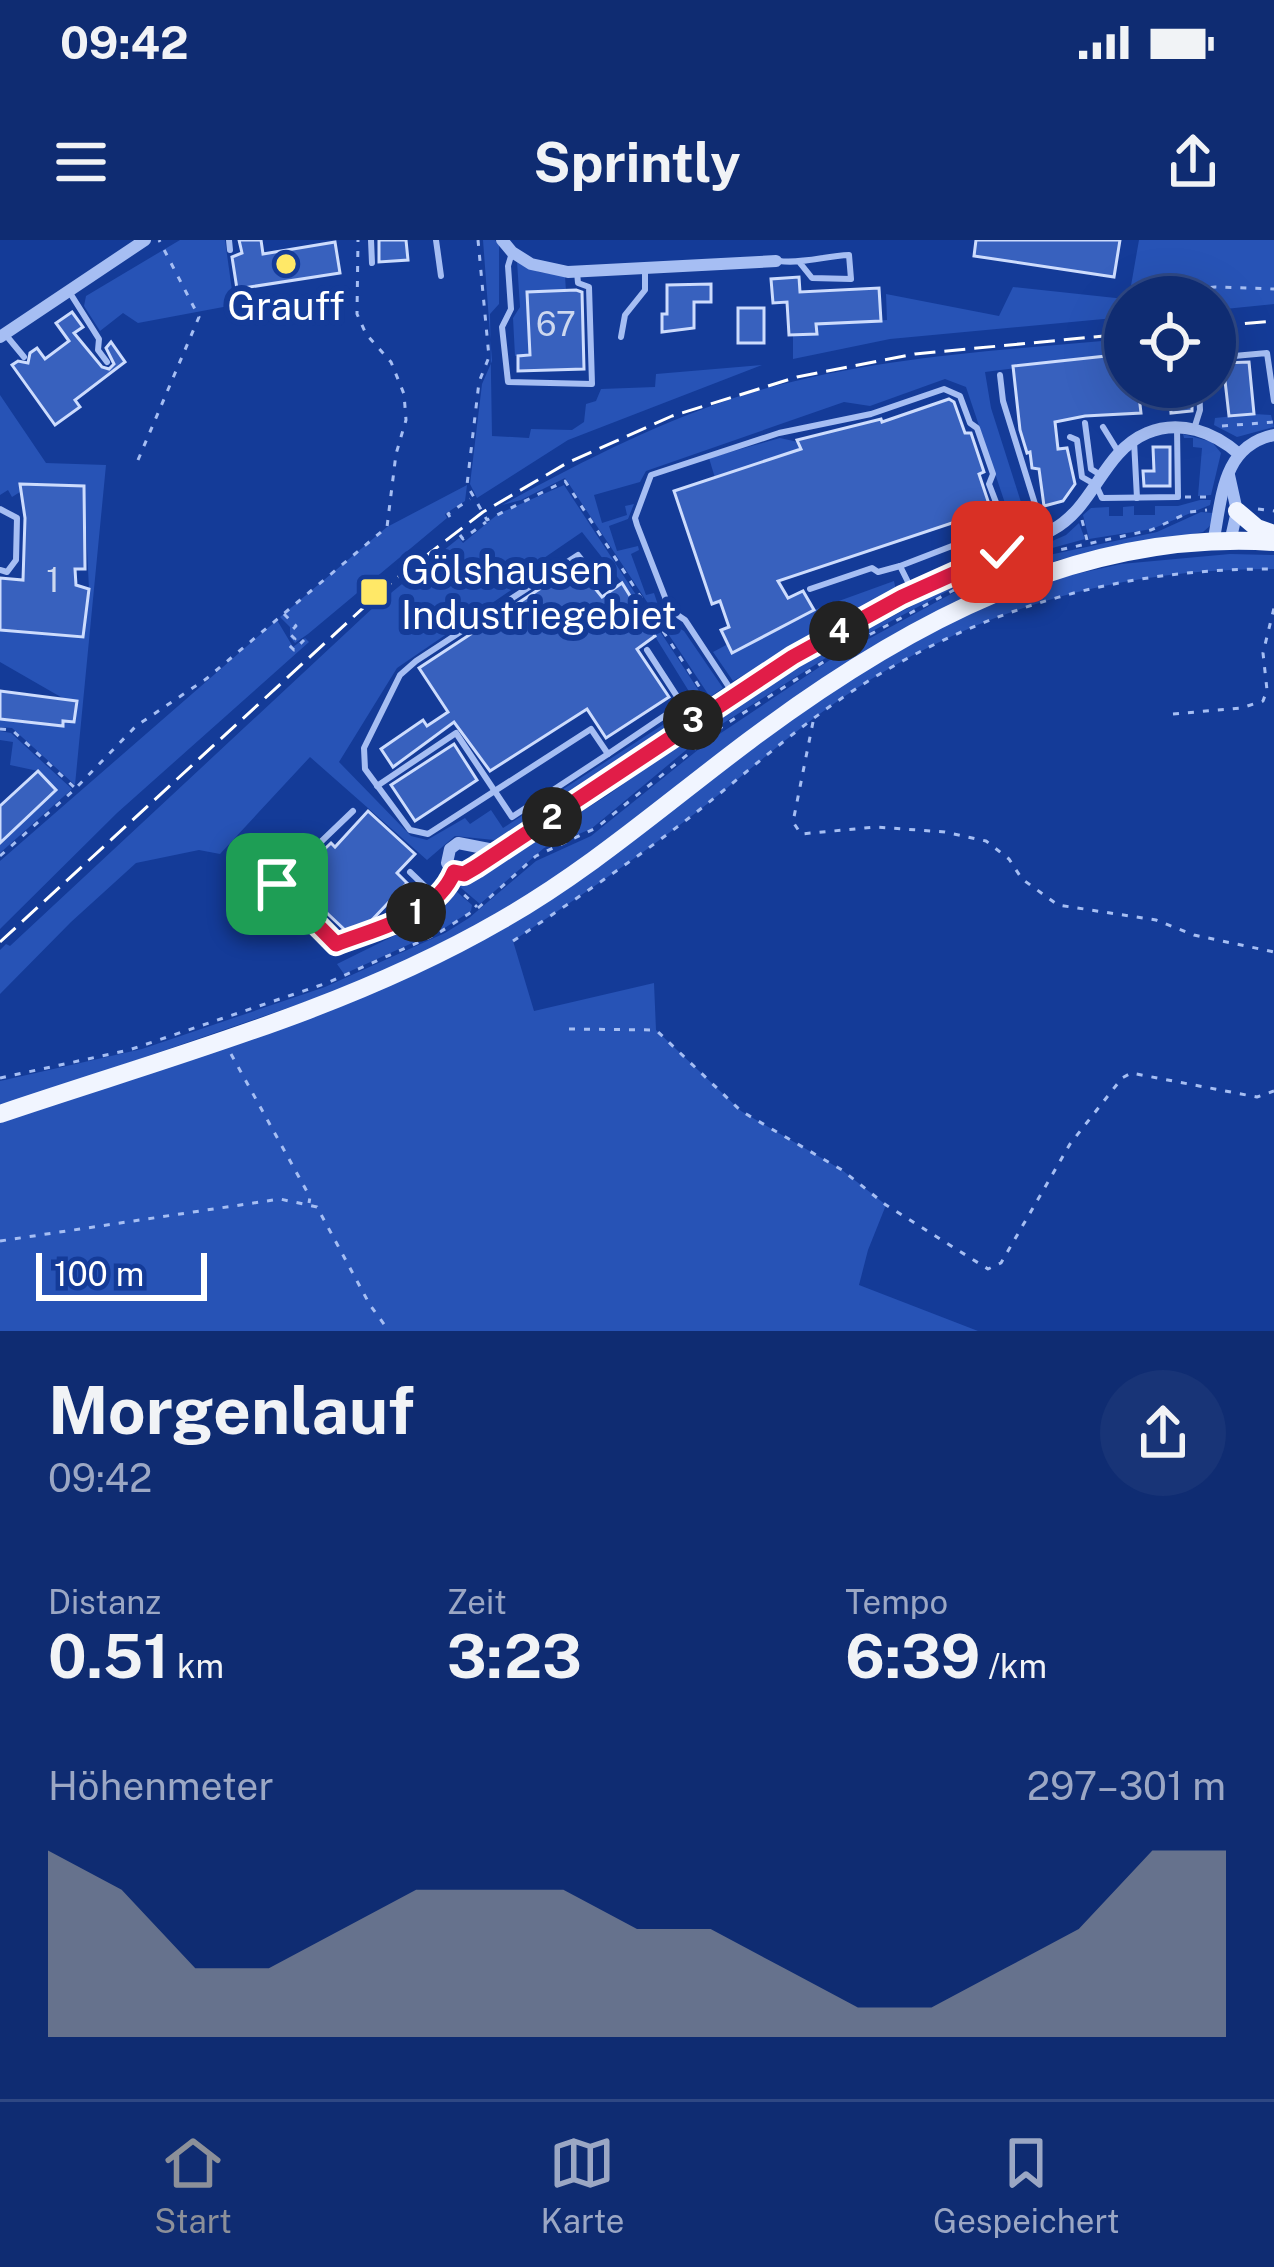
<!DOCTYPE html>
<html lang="de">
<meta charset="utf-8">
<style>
:root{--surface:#0f2c72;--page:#183477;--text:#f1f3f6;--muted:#9ba7c4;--line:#2f4884;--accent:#8c9099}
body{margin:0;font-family:"Public Sans",sans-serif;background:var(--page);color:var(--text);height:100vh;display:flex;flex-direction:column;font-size:45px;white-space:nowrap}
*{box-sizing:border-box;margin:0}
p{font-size:39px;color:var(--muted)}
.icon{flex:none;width:66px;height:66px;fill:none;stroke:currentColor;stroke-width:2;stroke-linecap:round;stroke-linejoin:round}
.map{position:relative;height:1091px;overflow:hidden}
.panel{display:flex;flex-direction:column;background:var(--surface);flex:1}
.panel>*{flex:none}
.controls{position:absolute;left:1104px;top:36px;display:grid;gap:24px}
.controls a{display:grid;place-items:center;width:132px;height:132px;border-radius:50%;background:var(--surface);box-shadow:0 12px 48px #0002,0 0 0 3px var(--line);font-size:60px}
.scale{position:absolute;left:36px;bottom:30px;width:171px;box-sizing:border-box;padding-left:12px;border:6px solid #fff;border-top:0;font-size:33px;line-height:42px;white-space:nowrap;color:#fff;-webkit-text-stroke:9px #143b98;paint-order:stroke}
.pin{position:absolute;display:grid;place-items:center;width:102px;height:102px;color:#fff;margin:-51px;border-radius:24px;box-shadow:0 6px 18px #0006}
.km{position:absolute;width:60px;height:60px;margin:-30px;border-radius:50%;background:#222;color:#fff;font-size:33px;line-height:60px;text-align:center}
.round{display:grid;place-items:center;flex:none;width:126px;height:126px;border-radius:63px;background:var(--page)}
.head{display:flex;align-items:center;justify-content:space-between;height:204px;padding:0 48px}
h1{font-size:66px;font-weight:700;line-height:90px}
.figures{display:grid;grid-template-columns:repeat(3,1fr);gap:18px;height:204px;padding:12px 48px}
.figures div{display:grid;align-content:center}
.figures b{font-size:60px;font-weight:700}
.figures small{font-size:33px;font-weight:400}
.figures p{font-size:33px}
.chart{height:336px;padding:24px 48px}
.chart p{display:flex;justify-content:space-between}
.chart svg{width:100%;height:216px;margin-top:12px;fill:var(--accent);opacity:.7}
.status{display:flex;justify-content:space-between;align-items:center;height:84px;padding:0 60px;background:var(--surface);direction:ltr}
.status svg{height:33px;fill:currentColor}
header{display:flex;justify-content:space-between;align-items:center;height:156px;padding:0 48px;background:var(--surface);font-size:54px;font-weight:700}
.tabs{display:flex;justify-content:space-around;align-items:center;height:168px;border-top:3px solid var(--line);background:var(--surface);font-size:33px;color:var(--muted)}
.tabs a{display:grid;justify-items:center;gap:6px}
.tabs .active{color:var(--accent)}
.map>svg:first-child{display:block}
</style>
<div class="status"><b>09:42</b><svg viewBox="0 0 49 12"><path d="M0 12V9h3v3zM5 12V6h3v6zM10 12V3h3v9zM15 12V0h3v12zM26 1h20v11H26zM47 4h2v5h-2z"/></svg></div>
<header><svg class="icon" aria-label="menu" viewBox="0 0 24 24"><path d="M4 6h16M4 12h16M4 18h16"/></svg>Sprintly<svg class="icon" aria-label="share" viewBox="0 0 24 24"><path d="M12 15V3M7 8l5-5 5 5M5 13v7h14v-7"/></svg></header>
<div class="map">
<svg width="1274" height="1091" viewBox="0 0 1274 1091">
<rect width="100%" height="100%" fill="#143b98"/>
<!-- green -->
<g fill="#2753b6">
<polygon points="180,0 225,0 234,65 138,83 123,73 100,91 84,66 86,56"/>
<polygon points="483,0 495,0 499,5 499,64 490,74 492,196 529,198 531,189 572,190 584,182 586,164 596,161 601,149 655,147 656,134 762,125 568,200 477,258 470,244 482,144 492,121"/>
<polygon points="1139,0 1274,0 1274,64 1215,70 1215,57 1129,57"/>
<polygon points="517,21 539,32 565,36 566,51 527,52 530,115 515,116 513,78 520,67"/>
<polygon points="1013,47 1125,59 1125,77 890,99 793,119 793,95 816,94 816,84 887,80 886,54 999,76"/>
<path d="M 1125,99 L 1125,114 L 985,132 L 991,168 L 1027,281 L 1034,280 L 1037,289 L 984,311 L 1011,281 L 966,147 L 945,139 L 870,166 L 844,162 L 646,231 L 640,242 L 594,255 L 602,283 L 627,275 L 625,266 L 634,264 L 628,279 L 609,286 L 617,311 L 638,306 L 639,310 L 631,314 L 646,355 L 654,353 L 663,380 L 684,391 L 723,448 L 710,457 L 565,238 L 521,260 L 502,265 C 583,221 664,179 753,152 C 874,117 1001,110 1125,99 Z"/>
<polygon points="0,155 46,223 106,225 75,545 12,488 0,487 0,479 62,486 63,481 74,481 77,462 66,460 0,422 0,390 83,397 89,349 84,247 21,245 20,252 12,257 8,250 0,255"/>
<polygon points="1254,174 1271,175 1274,187 1237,197 1214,185 1215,178"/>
<polygon points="1183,194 1212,202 1221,213 1211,255 1198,256 1202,208 1193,207 1193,198 1184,198"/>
<polygon points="780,198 798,202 800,209 715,238 709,218"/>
<polygon points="467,245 465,261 445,274 447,278 308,394 295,403 290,397 290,387 280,377 387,287"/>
<polygon points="564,245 705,460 698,466 622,343 582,292 544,318 536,333 397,428 339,522 411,596 427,600 465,578 470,584 491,570 503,588 678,475 681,478 508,598 494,600 455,596 427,620 310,517 220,614 199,610 136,623 71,682 0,754 0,710 6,704 10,706 376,365 459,298 463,303 498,274"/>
<polygon points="1200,260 1211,260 1210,265 1152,289 1089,299 1083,275 1091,268 1109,267 1109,276 1123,276 1123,267 1134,266 1134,275 1155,275 1155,266 1178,266"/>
<polygon points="1201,272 1213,273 1211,285 1203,292 1058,320 912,384 854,418 772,474 557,637 443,705 331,753 0,867 0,841 142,809 325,747 445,693 469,678 536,621 591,596 709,501 830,420 951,354 1049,315 1157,292"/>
<polygon points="1079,283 1085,299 1045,310 948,351 846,405 703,496 591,589 544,608 480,664 460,647 608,555 761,445 956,343 1066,295"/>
<path d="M 1230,314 L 1274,315 L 1274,329 C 1122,328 979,368 851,452 C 793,490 741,539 685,581 C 630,623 571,662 513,701 L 534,771 L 654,743 L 656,790 L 741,871 L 842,930 L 886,965 L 868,1010 L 859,1045 L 978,1091 L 0,1091 L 0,881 L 430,726 L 790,479 L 933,387 L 1049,340 L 1121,324 Z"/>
<polygon points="894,341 896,351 733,441 713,412 728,404 733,413 814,370"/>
<polygon points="277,380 293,407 305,398 309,402 117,573 0,689 0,621"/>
<polygon points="0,491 11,493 72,549 0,613 0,603 56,550 38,531 10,525 13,502 0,500"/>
<polygon points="456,651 472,665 471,671 443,689 344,734 337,724 434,676 432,671"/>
</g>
<!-- building -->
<g fill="#3861be" stroke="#cddcfd" stroke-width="3">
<polygon points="239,0 261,0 263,14 335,2 340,33 237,49 232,17 242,13"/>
<polygon points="379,0 406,0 408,20 379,22"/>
<polygon points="976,0 1120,0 1114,37 974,16"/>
<polygon points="799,37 800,52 879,48 881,81 816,84 817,94 789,95 787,62 773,63 771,39"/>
<polygon points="711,44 711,62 694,62 694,88 662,92 662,74 667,74 667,45"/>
<polygon points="576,50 582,52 584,129 518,131 518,116 530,115 527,52"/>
<rect x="738" y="68" width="26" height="35"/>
<polygon points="72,72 83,87 74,93 102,127 109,129 114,124 106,108 111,102 125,122 75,160 80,167 55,185 12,125 18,121 28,123 30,113 37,108 45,119 69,101 56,83"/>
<polygon points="1125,114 1125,147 1138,147 1141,173 1085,176 1055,182 1058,209 1067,208 1075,244 1063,261 1044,266 1039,229 1032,228 1030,212 1027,213 1020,190 1013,126"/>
<polygon points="1249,122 1254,174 1229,176 1223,123"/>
<polygon points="1169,147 1192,147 1192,171 1171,173"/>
<polygon points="949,159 954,162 965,193 971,193 984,232 979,234 991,270 778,341 788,358 803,351 814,370 732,413 721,390 729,387 720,361 712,364 674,251 801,209 797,200 881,179 882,182"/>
<polygon points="1153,207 1170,207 1170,246 1144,246 1143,231 1154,231"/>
<polygon points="20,244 84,246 85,329 75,329 76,345 89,349 83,397 0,390 0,338 23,340 25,278"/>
<polygon points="576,325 602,357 622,343 655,396 637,409 669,457 606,498 587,469 490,531 454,482 393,527 381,509 423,480 427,486 448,472 419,428"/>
<polygon points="0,451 77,461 74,482 63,481 63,486 0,479"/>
<polygon points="454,504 477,540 415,581 391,545"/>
<polygon points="38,531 56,550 0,603 0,566"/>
<polygon points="368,571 415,614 397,633 407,643 370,682 346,691 292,640 331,603 335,607"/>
</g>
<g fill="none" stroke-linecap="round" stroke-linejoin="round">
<!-- path -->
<g stroke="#a6bef3" stroke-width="3" stroke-dasharray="6 9" stroke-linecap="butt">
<polyline points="478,0 489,117 479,142 467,245 487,280 565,241 706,457"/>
<polyline points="1136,57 1215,47 1274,49"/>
<polyline points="1222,186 1274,182"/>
<polyline points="138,220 199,77 159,0"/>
<polyline points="1185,257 1211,257"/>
<polyline points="1258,269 1274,271"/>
<polyline points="450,277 448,274 470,259"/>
<polyline points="1082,280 1087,300"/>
<polyline points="460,295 463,299 486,282"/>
<polyline points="284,374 296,386 289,393 295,399 289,405 294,410 304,400"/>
<polyline points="1173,474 1241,468 1263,461 1267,450 1263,413 1274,368"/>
<polyline points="813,482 793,582 801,594 876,587 945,592 986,601 1009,619 1022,639 1058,665 1156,680 1194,695 1274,712"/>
<polyline points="0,489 12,490 74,547"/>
<polyline points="0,616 75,549 136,486 206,439 387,287 396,214 406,180 404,154 391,122 366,94 357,74 358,0"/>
<polyline points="458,643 457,648 477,667"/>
<path d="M 513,701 C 571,662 630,623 685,581 C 740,539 793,490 851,452 C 979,368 1122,328 1274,329"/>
<polyline points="569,789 656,790 741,871 842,930 886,965 988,1029 1001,1023 1070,904 1122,838 1131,833 1257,857 1274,851"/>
<polyline points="231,814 310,957 309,963"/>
<polyline points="0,838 129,810 327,743 437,694 478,668 536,616 596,588 723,486 850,405 954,350 1050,312 1151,290 1190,272 1207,270"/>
<polyline points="0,1001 280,959 317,967 370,1065 389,1091"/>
</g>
<!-- service -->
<g stroke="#a6bef3" stroke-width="6">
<polyline points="229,0 230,10"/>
<polyline points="371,0 372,23"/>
<polyline points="436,0 441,36"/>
<polyline points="511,16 508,26 511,69 502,87 508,142 592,144 589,47 578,43 577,32"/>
<path d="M 779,21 C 803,24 825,16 849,15 L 851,39 L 812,38 L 800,23"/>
<polyline points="70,53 99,99 98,110 107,122"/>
<polyline points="5,94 24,117"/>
<polyline points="621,97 625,75 645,50 645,29"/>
<polyline points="1234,116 1267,113 1274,161"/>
<polyline points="1000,135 1003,161 1044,293"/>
<polyline points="1085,183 1091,229 1099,234"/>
<polyline points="1103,187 1119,213"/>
<polyline points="1194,189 1200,170 1199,147"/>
<polyline points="1070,197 1077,200 1082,237 1096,245 1102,258 1178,257 1177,188"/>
<polyline points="1134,201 1137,258"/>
<polyline points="0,269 17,278 16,320 7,332 0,330"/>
<polyline points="594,335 578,315 416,421 400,435 364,508 365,529 410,590 428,594 591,489 608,514 682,464"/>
<polyline points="810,349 872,328 878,332 900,326"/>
<polyline points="647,410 691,478"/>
<polyline points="731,450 685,380 670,370 637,285 635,278 651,235 779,193 871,174 944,149 960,156 970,183 977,188 993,234 989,244 1002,278 991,291 900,326 912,350"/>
<polyline points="377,546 456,493 512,577 608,514"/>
<polyline points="353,571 277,644 336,704 422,669 437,658"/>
<polyline points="410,632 437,658 454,632"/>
</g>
<!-- minor -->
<g stroke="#a6bef3" stroke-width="12">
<polyline points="502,0 512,12 531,24 568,32 776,21"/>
<polyline points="0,97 145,0"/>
<polyline points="1229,235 1237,271 1230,302"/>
<path d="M 1213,303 C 1222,260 1221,206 1274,195"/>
<path d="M 499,611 L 458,603 L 450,609 L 447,623 L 454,632 L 464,634 L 476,627 C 512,603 548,581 584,556 C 654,508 722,456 797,414 C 832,395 866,375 902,357 C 951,333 1004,315 1052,290 C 1095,267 1102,212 1147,193 C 1180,179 1214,192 1239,214"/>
</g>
<!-- primary -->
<g stroke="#f1f5ff" stroke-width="18">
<polyline points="1237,271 1257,288 1274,294"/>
<path d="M 0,874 C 168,817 346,770 500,681 C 590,630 667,562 750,500 C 902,386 1077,289 1274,302"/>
</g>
<!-- rail -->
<g stroke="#fff" stroke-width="3" stroke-dasharray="21 9" stroke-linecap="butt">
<polyline points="1215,86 1274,81"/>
<polyline points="0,702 388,345 483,272 567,223 672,176 797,137 915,114 1125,94"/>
</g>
</g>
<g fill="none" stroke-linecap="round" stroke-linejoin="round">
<!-- route casing -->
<g stroke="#fff" stroke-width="24">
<path id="route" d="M 277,644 L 336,704 C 377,688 436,676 454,632 L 464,634 L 476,627 L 793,417 L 902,357 L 1002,312"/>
</g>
<!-- route -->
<use href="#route" stroke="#e11d48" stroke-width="15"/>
</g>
<!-- markers -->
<g fill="#ffe867" stroke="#143b98" stroke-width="4.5">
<circle cx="286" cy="24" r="12"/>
<rect x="359" y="337" width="30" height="30" rx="6"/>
</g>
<g text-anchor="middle" stroke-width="12" stroke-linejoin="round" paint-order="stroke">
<!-- number labels -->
<g font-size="33" fill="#cdd8ef">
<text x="556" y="96">67</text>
<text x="53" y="352">1</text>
</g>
<!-- poi labels -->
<g font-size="39" fill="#fff" stroke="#143b98">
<text x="286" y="80">Grauff</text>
<text x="401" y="344" text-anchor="start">Gölshausen<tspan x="401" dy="45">Industriegebiet</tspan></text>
</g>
</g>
</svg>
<div class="controls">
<a><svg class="icon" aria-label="locate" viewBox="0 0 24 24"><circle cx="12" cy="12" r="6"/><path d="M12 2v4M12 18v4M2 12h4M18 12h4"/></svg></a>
</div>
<div class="scale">100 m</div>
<div class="pin" style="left:277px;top:644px;background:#1e9e55"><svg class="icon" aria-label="arrive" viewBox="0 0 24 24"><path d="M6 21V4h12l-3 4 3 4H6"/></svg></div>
<div class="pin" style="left:1002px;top:312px;background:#d93025"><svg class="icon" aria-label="check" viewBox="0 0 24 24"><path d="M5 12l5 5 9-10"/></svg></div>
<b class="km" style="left:416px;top:672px">1</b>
<b class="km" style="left:552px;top:577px">2</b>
<b class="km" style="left:693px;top:480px">3</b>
<b class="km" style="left:839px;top:391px">4</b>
</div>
<section class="panel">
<div class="head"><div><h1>Morgenlauf</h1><p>09:42</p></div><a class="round"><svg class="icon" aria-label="share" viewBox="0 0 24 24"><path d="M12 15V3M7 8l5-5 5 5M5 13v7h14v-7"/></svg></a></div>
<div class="figures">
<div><p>Distanz</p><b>0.51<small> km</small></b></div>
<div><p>Zeit</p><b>3:23</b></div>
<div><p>Tempo</p><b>6:39<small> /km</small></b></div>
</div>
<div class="chart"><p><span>Höhenmeter</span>297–301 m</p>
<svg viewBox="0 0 160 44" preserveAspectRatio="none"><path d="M0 44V6L10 14L20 30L30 30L40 22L50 14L60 14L70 14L80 22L90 22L100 30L110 38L120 38L130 30L140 22L150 6L160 6V44z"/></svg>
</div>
</section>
<nav class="tabs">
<a class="active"><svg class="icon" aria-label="home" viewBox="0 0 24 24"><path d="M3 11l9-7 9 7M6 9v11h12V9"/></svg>Start</a>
<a><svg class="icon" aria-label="map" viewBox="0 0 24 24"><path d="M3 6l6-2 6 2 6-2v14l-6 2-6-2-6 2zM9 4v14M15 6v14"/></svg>Karte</a>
<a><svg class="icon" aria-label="saved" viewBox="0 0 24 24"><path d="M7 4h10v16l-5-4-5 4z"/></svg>Gespeichert</a>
</nav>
